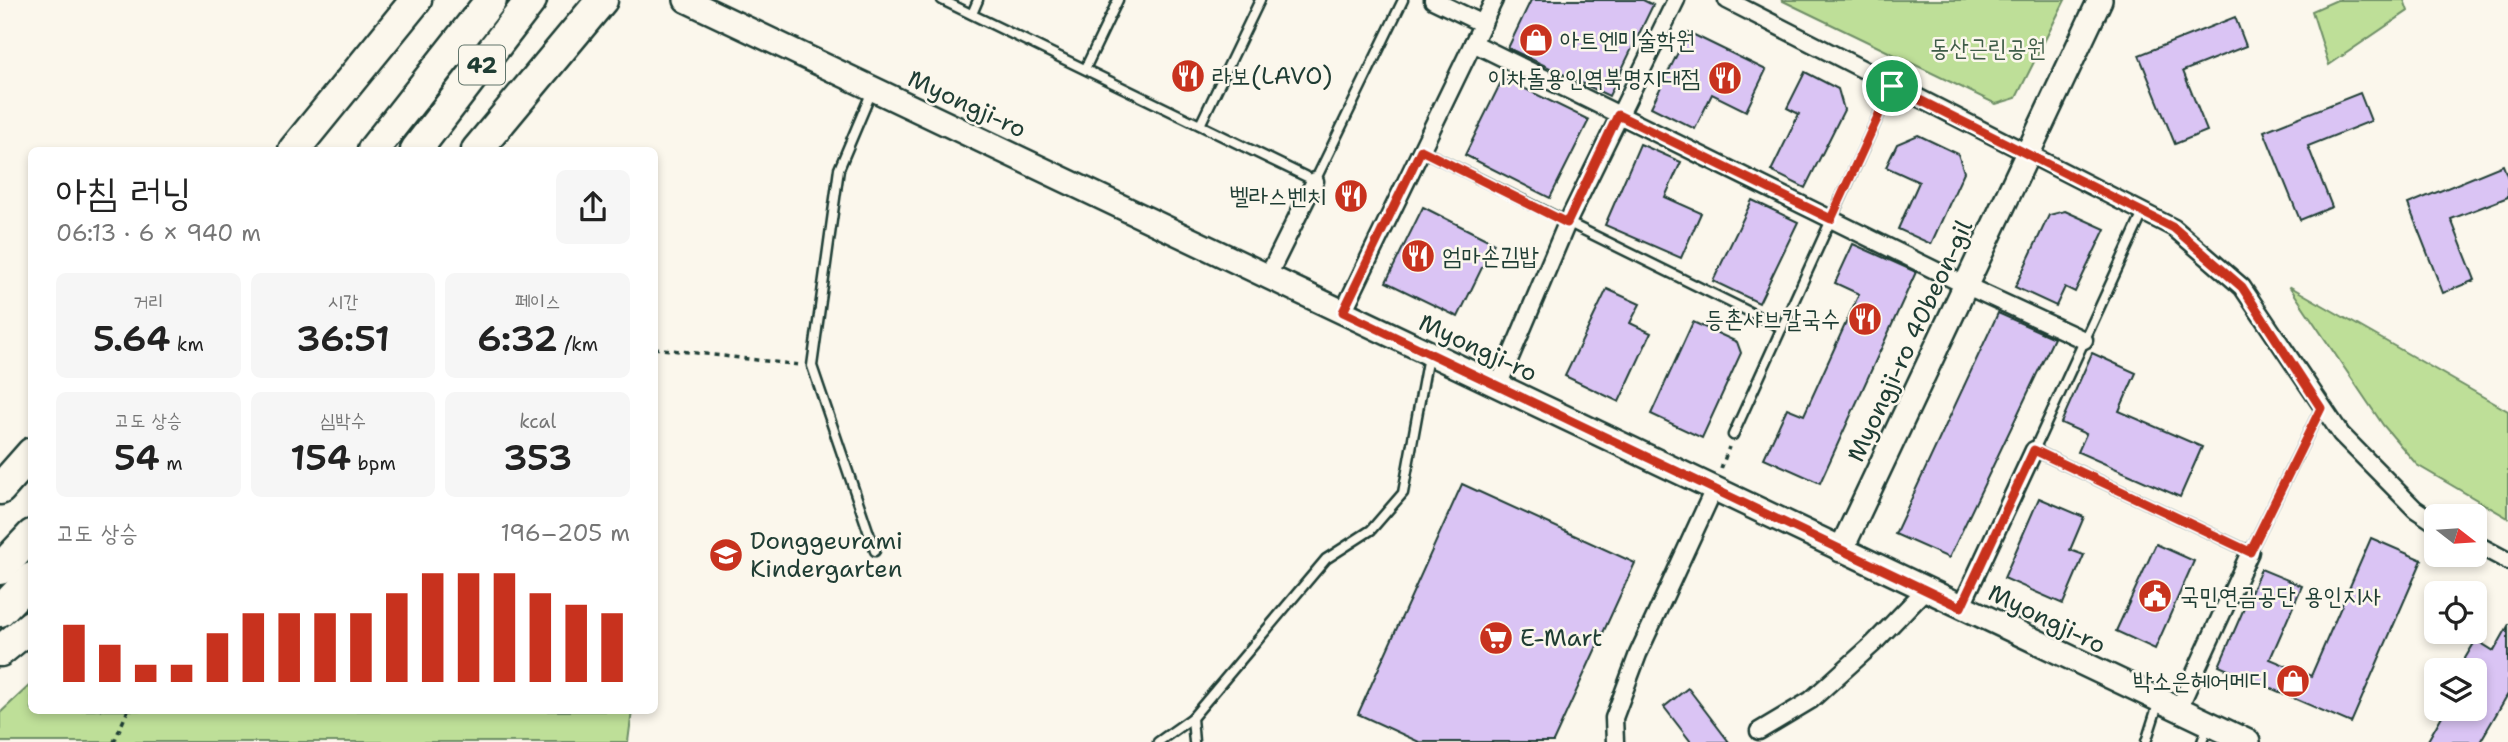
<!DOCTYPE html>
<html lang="ko">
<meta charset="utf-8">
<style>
:root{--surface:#fff;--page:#f6f6f6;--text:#222;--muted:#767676;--accent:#c8321e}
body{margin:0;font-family:"Shantell Sans","Poor Story",sans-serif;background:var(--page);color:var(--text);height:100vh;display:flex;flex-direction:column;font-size:26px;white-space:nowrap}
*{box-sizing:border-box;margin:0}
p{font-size:23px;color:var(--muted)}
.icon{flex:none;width:38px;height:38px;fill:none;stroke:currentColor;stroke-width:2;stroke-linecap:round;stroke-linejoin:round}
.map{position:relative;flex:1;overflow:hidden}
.side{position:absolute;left:28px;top:147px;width:630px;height:567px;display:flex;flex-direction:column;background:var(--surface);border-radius:10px;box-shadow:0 4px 10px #0003}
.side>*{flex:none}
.needle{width:46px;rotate:107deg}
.buttons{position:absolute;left:2424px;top:504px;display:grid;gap:14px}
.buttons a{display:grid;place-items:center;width:63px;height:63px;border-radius:10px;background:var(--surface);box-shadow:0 4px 10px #0003;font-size:35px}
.pin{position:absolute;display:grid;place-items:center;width:60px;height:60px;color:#fff;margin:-30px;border:4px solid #fff;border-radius:50%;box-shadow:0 2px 7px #0007}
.round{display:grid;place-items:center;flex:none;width:74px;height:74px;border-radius:10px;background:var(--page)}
.summary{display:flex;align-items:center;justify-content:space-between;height:119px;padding:0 28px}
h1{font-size:38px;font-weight:600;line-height:52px}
.figures{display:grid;grid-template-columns:repeat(3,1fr);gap:10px;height:119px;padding:7px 28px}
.figures div{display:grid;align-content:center;border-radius:10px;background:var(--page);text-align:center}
.figures b{font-size:35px;font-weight:600}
.figures small{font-size:19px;font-weight:400}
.figures p{font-size:19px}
.chart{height:196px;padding:14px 28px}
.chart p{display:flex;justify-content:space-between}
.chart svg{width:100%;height:126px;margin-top:7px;stroke:var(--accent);stroke-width:6}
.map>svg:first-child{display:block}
</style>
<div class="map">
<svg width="2508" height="742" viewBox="0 0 2508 742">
<rect width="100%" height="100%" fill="#fbf7ec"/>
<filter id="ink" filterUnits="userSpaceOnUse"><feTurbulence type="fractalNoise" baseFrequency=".0143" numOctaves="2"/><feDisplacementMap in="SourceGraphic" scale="14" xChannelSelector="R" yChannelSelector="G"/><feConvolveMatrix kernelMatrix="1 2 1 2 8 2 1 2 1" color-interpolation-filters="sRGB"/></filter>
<g filter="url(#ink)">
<!-- green -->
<g fill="#bedf98" stroke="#6e8e66" stroke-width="2">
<polygon points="1781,0 2065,0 2016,98 1996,104"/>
<polygon points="2337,0 2404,0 2408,11 2329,65 2312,11"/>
<polygon points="2289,286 2508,411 2508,518 2417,465 2383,425"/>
<polygon points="31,684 32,710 632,711 628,742 0,742 0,713"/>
</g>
<!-- building -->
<g fill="#dac4f4" stroke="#1f3d34" stroke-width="2">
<polygon points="1531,0 1643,0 1653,5 1609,96 1508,48"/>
<polygon points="2235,17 2246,46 2183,71 2207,131 2175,144 2139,55"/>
<polygon points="1688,32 1766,70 1746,111 1712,94 1695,129 1651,107"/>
<polygon points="1805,72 1838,89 1844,110 1805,188 1771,171 1799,114 1787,108"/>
<polygon points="1503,78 1589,120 1550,198 1465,155"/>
<polygon points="2360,93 2371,121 2308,146 2332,207 2300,220 2264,131"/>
<polygon points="1918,135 1958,154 1964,172 1931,244 1898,229 1919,182 1886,167 1897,144"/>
<polygon points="1640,144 1681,162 1665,197 1701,213 1681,258 1605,225"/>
<polygon points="2503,165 2508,178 2508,197 2451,219 2475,280 2443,293 2408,204"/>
<polygon points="1752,200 1798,222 1759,303 1713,281"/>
<polygon points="1423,207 1494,243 1458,317 1386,282"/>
<polygon points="2065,211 2105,229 2075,292 2065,287 2056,306 2015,287 2049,215"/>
<polygon points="1853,244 1916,272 1820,483 1764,458 1787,408 1804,415 1859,294 1835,283"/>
<polygon points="1607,289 1640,304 1630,323 1651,333 1619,402 1565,376"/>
<polygon points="1998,313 2054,338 1949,558 1895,534"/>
<polygon points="1693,322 1737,342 1741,353 1702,438 1651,414"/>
<polygon points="2092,353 2136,373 2119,411 2202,447 2180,497 2078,452 2086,434 2061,423"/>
<polygon points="1462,484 1635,563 1553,742 1419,742 1358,714"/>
<polygon points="2039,498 2084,517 2070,550 2084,555 2063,604 2004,578"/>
<polygon points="2371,538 2422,560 2351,723 2219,666 2261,569 2302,586 2270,659 2311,676"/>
<polygon points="2156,544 2194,561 2155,649 2116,631"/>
<polygon points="2508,626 2508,694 2480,742 2427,742 2446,709 2474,709 2474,670 2458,670 2476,640 2494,651"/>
<polygon points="1688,688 1729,742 1691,742 1664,707"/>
</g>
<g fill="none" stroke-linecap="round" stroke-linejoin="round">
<!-- lane casing -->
<g stroke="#1f3d34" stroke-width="13">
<g id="lane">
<polyline points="942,0 1315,181 1403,0"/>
<polyline points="972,14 978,0"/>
<polyline points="1085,69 1118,0"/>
<polyline points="872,91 839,169 812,366 875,551"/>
<polyline points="1200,125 1260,0"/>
<polyline points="1421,150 1782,328"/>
<polyline points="2143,213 2034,450 2250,552 2321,408"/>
<polyline points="1733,435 1892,86"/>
<polyline points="1158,742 1192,718"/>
<polyline points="1194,742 1192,718 1326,559 1371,530 1403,493 1428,356"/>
<polyline points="2146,742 2159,701"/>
<polyline points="2202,742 2208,725"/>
</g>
</g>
<!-- street casing -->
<g stroke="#1f3d34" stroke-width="21">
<g id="street">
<polyline points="1433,0 1483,24"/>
<polyline points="1727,0 2174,228 2242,287 2341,434 2415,509 2436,523"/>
<polyline points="1473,43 1965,285 2084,340"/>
<polyline points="1268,276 1315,181"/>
<polyline points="1343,312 1494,0"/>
<polyline points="1498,386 1567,223 1676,0"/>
<polyline points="2474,543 2508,561"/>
<polyline points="1961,607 2034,450"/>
<polyline points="2178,710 2250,552"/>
<polyline points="1759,731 1811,700 1873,644 1925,590"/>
<polyline points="1615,742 1614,718 1638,654 1714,489"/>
</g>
</g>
<!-- secondary casing -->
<g stroke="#1f3d34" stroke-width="28">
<g id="secondary">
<polyline points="686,0 2248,742"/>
<polyline points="1841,550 2100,0"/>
</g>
</g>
<!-- highway casing -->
<g stroke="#1f3d34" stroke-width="35">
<g id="highway">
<polyline points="294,150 416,0"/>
<polyline points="373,150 491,0"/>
<polyline points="416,150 531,0"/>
<polyline points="477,150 602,0"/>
<polyline points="0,489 32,453"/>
<polyline points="0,569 32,535"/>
<polyline points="0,611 32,578"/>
<polyline points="0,651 32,625"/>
</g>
</g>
<!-- path -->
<g stroke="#1f3d34" stroke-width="3.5" stroke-dasharray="5 5" stroke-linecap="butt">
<polyline points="654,348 800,365"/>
<polyline points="1721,469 1729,447"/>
<polyline points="114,742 128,710"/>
</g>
<!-- lane -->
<use href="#lane" stroke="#fbf7ec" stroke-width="8"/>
<!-- street -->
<use href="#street" stroke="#fbf7ec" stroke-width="16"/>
<!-- secondary -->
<use href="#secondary" stroke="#fbf7ec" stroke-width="23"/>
<!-- highway -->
<use href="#highway" stroke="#fbf7ec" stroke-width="30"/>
</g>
</g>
<g fill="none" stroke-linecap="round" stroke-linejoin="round" filter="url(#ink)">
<!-- route casing -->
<g stroke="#fff" stroke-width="14">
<polygon id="route" points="1892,86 2174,228 2242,287 2321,408 2250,552 2034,450 1961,607 1343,312 1421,150 1567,223 1618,115 1831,219"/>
</g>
<!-- route -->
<use href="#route" stroke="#c8321e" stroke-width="9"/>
</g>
<!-- icons -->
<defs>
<g id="shop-disc" transform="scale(1.75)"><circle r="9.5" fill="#c8321e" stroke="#fbf7ec"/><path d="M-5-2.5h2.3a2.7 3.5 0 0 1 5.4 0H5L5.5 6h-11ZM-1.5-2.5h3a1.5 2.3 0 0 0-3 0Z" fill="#fff"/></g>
<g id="restaurant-disc" transform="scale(1.75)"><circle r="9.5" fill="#c8321e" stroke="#fbf7ec"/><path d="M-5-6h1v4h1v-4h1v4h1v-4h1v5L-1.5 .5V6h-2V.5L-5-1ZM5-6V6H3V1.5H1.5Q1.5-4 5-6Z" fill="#fff"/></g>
<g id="school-disc" transform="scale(1.75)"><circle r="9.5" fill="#c8321e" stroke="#fbf7ec"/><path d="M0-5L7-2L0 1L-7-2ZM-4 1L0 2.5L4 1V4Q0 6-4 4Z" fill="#fff"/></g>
<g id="civic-disc" transform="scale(1.75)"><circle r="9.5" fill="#c8321e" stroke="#fbf7ec"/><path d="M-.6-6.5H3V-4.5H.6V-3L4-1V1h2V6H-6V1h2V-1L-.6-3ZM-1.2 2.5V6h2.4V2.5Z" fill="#fff"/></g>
<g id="supermarket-disc" transform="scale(1.75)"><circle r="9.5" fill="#c8321e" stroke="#fbf7ec"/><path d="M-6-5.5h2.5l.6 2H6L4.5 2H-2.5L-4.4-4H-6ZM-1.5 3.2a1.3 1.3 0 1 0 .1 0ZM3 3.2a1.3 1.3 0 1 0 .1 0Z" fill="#fff"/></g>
</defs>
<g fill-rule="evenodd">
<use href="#shop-disc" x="1536" y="40"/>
<use href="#restaurant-disc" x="1188" y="76"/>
<use href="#restaurant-disc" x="1725" y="78"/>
<use href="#restaurant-disc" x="1351" y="196"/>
<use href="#restaurant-disc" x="1418" y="256"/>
<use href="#restaurant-disc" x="1865" y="319"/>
<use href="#school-disc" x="726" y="555"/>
<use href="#civic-disc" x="2155" y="596"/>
<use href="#supermarket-disc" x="1496" y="638"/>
<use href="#shop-disc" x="2293" y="681"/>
</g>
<g text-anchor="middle" stroke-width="5" stroke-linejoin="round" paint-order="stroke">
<!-- shield labels -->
<rect fill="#fbf7ec" stroke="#61756b" stroke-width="2" x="459" y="45.5" width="46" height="39" rx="5"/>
<g font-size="23" font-weight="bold" fill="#1f3d34">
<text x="482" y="73">42</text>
</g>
<!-- poi labels -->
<g font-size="24" fill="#1f3d34" stroke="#fbf7ec" text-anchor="start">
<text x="1560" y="48">아트엔미술학원</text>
<text x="1212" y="84">라보(LAVO)</text>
<text x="1700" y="86" text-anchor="end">이차돌용인역북명지대점</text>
<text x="1326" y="204" text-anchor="end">벨라스벤치</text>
<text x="1442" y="264">엄마손김밥</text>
<text x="1840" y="327" text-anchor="end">등촌샤브칼국수</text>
<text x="750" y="549">Donggeurami<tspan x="750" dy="28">Kindergarten</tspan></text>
<text x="2180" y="604">국민연금공단 용인지사</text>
<text x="1520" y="646">E-Mart</text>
<text x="2268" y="689" text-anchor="end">박소은헤어메디</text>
</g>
<!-- park labels -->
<g font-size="24" fill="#3f5d48" stroke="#fbf7ec">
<text x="1988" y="56">동산근린공원</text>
</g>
<!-- street labels -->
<g font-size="24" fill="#1f3d34" stroke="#fbf7ec">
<text transform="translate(967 104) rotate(25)" y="8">Myongji-ro</text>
<text transform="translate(1910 341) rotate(-65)" y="8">Myongji-ro 40beon-gil</text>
<text transform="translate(1478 348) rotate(25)" y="8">Myongji-ro</text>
<text transform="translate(2047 619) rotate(26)" y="8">Myongji-ro</text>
</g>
</g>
</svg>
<div class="buttons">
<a><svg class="needle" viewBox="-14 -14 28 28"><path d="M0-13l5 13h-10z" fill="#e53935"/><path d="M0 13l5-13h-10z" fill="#767676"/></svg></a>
<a><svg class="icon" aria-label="locate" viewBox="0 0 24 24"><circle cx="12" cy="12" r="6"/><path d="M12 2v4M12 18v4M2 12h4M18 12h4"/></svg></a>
<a><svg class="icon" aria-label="layers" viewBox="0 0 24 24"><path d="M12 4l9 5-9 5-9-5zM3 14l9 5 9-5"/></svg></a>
</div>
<div class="pin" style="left:1892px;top:86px;background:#1e9e55"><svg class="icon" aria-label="arrive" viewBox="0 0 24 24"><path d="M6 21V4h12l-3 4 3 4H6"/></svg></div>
<section class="side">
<div class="summary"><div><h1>아침 러닝</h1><p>06:13 · 6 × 940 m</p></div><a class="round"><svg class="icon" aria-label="share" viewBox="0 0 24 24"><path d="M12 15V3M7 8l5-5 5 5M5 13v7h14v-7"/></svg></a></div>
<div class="figures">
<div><p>거리</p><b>5.64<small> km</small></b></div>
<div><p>시간</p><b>36:51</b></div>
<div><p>페이스</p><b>6:32<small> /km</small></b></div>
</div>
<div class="figures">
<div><p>고도 상승</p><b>54<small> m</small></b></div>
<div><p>심박수</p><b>154<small> bpm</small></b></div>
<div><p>kcal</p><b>353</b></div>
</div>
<div class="chart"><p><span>고도 상승</span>196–205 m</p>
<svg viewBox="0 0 160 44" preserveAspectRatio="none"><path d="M5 44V24M15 44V31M25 44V38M35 44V38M45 44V27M55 44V20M65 44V20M75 44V20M85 44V20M95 44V13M105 44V6M115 44V6M125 44V6M135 44V13M145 44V17M155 44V20"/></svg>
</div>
</section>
</div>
